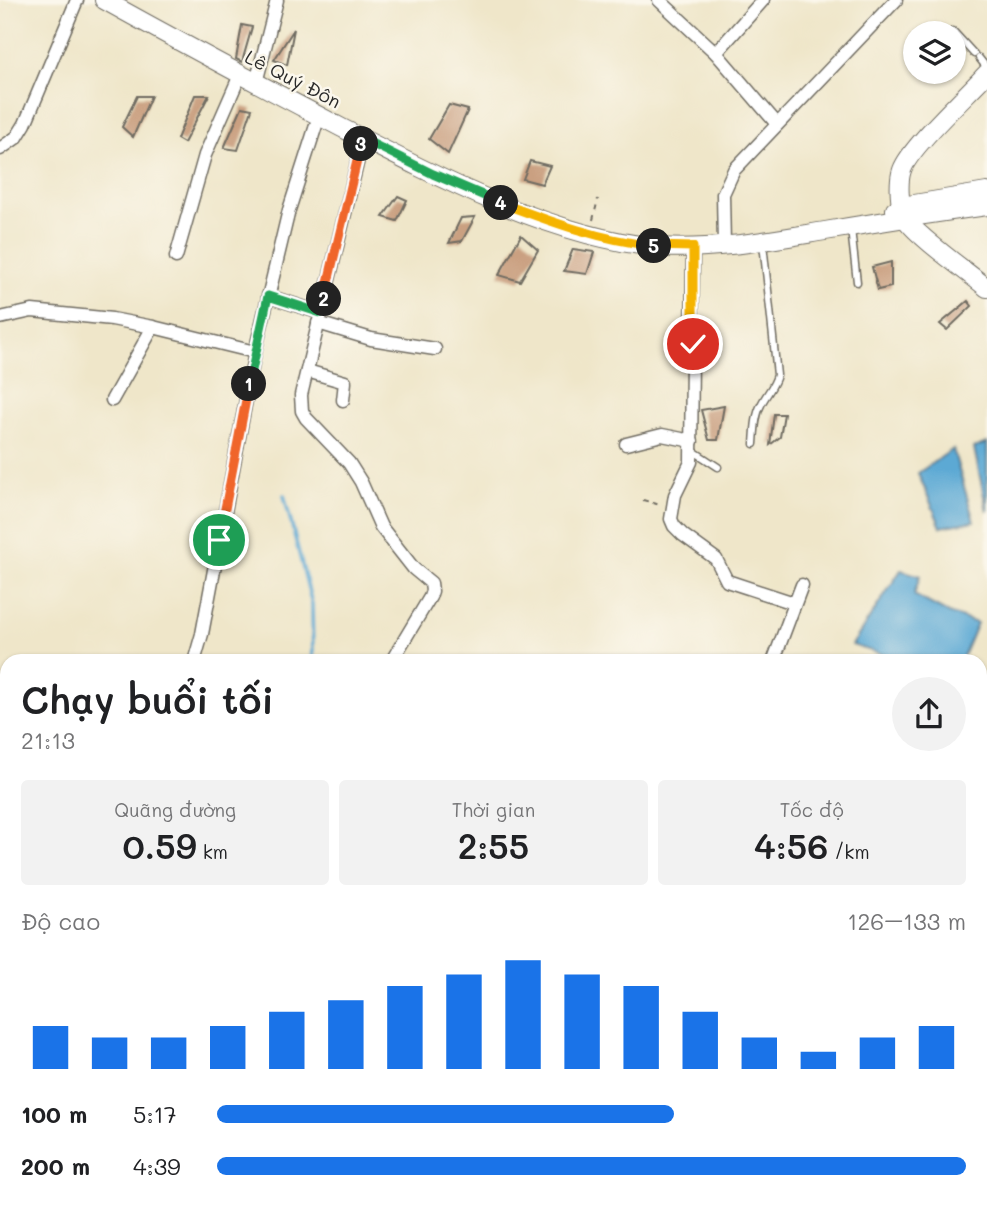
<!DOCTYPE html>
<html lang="vi">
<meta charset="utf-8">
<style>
:root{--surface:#fff;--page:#f2f2f2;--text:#202124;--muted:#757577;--accent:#1a73e8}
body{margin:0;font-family:Mali,sans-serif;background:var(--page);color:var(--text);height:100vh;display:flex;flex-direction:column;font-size:26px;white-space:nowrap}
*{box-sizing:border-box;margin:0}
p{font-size:23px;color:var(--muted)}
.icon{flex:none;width:38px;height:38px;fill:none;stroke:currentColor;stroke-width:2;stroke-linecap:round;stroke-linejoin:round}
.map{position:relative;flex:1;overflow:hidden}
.details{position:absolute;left:0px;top:654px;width:987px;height:555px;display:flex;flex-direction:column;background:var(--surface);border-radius:21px 21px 0 0;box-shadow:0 2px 5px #0004}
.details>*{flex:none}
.fabs{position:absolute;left:903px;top:21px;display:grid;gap:14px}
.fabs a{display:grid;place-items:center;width:63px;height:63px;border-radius:50%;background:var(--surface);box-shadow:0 2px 5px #0004;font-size:35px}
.pin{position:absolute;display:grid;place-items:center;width:60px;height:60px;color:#fff;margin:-30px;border:4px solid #fff;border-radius:50%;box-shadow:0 2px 7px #0007}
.km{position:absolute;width:35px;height:35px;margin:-18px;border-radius:50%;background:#222;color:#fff;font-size:19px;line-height:35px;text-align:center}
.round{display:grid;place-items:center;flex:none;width:74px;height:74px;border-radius:37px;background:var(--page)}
.overview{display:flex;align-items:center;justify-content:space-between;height:119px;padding:0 21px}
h1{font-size:38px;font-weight:600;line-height:52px}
.figures{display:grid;grid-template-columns:repeat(3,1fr);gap:10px;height:119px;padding:7px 21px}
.figures div{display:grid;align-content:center;border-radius:7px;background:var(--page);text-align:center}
.figures b{font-size:35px;font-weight:600}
.figures small{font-size:19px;font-weight:400}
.figures p{font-size:19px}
.chart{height:196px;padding:14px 21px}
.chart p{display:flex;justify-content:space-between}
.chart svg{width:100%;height:126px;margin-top:7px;stroke:var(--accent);stroke-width:6}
ul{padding:0 21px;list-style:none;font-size:23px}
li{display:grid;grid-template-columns:112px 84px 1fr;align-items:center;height:52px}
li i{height:18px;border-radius:9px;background:var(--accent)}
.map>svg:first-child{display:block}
</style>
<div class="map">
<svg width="987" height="1209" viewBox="0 0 987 1209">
<rect width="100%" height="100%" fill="#fbf7ec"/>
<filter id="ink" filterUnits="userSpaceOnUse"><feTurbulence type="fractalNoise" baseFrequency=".0143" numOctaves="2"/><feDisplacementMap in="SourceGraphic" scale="14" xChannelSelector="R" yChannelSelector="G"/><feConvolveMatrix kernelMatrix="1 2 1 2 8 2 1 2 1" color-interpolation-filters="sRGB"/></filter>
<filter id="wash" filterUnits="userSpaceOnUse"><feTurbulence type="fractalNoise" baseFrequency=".00686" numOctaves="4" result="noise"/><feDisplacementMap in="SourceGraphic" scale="28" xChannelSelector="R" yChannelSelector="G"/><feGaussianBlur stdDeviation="1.57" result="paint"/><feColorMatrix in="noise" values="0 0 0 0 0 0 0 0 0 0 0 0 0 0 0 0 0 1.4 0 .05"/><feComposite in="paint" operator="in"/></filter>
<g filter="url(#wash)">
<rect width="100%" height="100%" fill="#efe6c9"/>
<!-- water -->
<g fill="#5ba9d4" stroke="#436a80" stroke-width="2">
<polygon points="987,443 987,511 974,448"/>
<polygon points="953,449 974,521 941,527 918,473"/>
<polygon points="901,570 920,576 914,595 948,613 977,623 961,661 903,661 852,645"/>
<polygon points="244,1202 292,1202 302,1209 240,1209"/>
</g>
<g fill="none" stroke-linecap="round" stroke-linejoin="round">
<!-- stream -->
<g stroke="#5ba9d4" stroke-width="3.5">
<polyline points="284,495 312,604 313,662"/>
<polyline points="139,1202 147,1209"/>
</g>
</g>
<g id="blocks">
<!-- building -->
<g fill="#caa081">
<polygon points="242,25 252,27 242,62 236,59"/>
<polygon points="294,29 287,65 274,60"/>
<polygon points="195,95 209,95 184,143 177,139"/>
<polygon points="137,96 151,96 133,137 122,127"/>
<polygon points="449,105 468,110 448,154 429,139"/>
<polygon points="242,107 252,109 238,150 224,148"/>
<polygon points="530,161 550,166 542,184 523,179"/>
<polygon points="398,196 407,200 397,221 383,217"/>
<polygon points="475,217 462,241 449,243 461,218"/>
<polygon points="521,235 538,250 520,281 499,275"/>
<polygon points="573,249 594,252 587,274 564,271"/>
<polygon points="891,262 891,287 878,290 872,267"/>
<polygon points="968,301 972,306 947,330 940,324"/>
<polygon points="724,406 718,440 709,440 701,410"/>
<polygon points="774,414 784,414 780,437 770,445"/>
</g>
</g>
</g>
<g filter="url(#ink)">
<use href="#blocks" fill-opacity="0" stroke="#706c62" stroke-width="2"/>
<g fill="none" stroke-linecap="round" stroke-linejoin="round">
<!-- lane casing -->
<g stroke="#706c62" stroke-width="9">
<g id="lane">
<polyline points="953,31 974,54"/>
<polyline points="979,58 987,68"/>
<polyline points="851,229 857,282"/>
<path d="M 754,444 C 755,431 755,416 761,405 C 766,394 774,387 777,375 L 763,243"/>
<polyline points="692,450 718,467"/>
<polyline points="0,700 7,702"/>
</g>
</g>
<!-- street casing -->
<g stroke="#706c62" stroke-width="15">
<g id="street">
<polyline points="659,0 716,53 763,0"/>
<polyline points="716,53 777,124"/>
<polyline points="256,83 277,0"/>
<polyline points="363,139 301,395 302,411 306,418 349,463 361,482 381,527 414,569 431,583 432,591 430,597 391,662"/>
<polyline points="0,149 17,137 25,124 77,0"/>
<polyline points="724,245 723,194 734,170 896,0"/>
<polyline points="693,247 691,462 675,495 671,519 674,526 683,535 716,559 727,581 794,603"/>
<polyline points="176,257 205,155 240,75"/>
<polyline points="268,296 321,313"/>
<polyline points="0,318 32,311 112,319 153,327"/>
<polyline points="318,323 371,339 435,349"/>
<polyline points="307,371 345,382 343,400"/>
<polyline points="112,400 153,327 255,352"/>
<polyline points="626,444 662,435 692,441"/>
<polyline points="194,662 202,634 255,352 289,210 319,116"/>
<polyline points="773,662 802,585"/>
<polyline points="980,1008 987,1009"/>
<polyline points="980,1109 987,1088"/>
<polyline points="127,1202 135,1209"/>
<polyline points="312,1202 326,1209"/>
<polyline points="364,1209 367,1202"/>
<polyline points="771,1209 774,1202"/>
<polyline points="947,1209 949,1202"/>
</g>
</g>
<!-- secondary casing -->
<g stroke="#706c62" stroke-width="20">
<g id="secondary">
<path d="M 104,0 C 183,44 262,86 342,128 C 433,175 553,238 657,247 C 712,251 770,240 825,231 C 879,222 933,213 987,206"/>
<path d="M 987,73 C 968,94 910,147 902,170 C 898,181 899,207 905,218 C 915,235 969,273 987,288"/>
<polyline points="895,210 902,206 987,192"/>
</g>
</g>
<!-- path -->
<g stroke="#706c62" stroke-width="2" stroke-dasharray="5 5" stroke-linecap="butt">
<polyline points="593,220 598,199"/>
<polyline points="643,500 660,505"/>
</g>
<!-- lane -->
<use href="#lane" stroke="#fff" stroke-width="6"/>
<!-- street -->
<use href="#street" stroke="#fff" stroke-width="12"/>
<!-- secondary -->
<use href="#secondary" stroke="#fff" stroke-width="18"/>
</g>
</g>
<g fill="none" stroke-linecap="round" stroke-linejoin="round" filter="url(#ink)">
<!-- split-1 casing -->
<g stroke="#fff" stroke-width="14">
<polyline id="split-1" points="219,540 249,384"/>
</g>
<!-- split-2 casing -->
<g stroke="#fff" stroke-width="14">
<polyline id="split-2" points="249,384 268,296 321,313 324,299"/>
</g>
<!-- split-3 casing -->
<g stroke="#fff" stroke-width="14">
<polyline id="split-3" points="324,299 361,144"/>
</g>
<!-- split-4 casing -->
<g stroke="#fff" stroke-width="14">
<polyline id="split-4" points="361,144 363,139 433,174 501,203"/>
</g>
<!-- split-5 casing -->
<g stroke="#fff" stroke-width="14">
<path id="split-5" d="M 501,203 C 552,222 600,240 654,246"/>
</g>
<!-- split-6 casing -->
<g stroke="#fff" stroke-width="14">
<polyline id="split-6" points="654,246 693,247 693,344"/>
</g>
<!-- split-1 -->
<use href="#split-1" stroke="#f0652b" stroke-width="9"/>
<!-- split-2 -->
<use href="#split-2" stroke="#22a559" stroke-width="9"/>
<!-- split-3 -->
<use href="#split-3" stroke="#f0652b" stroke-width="9"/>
<!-- split-4 -->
<use href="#split-4" stroke="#22a559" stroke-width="9"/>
<!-- split-5 -->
<use href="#split-5" stroke="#f5b400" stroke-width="9"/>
<!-- split-6 -->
<use href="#split-6" stroke="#f5b400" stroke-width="9"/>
</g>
<g text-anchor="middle" stroke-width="5" stroke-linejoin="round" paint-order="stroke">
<!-- street labels -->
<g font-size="19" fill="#2b2b2b" stroke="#fbf7ec">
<text transform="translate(293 79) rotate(27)" y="7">Lê Quý Đôn</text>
</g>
</g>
</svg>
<div class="fabs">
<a><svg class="icon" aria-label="layers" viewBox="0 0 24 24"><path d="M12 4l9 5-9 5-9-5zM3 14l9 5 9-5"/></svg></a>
</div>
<div class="pin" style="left:219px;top:540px;background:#1e9e55"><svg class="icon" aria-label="arrive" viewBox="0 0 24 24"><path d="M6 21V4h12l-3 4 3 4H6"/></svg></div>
<div class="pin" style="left:693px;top:344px;background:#d93025"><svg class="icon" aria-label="check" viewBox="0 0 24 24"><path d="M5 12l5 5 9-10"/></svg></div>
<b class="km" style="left:249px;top:384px">1</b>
<b class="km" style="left:324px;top:299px">2</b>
<b class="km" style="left:361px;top:144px">3</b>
<b class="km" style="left:501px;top:203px">4</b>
<b class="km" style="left:654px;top:246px">5</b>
<section class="details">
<div class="overview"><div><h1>Chạy buổi tối</h1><p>21:13</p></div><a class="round"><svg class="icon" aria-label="share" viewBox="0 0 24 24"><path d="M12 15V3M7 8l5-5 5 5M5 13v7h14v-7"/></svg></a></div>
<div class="figures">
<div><p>Quãng đường</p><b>0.59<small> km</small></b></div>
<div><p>Thời gian</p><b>2:55</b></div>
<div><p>Tốc độ</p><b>4:56<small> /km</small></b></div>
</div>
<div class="chart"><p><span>Độ cao</span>126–133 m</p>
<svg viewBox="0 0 160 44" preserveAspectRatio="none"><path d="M5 44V29M15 44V33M25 44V33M35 44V29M45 44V24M55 44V20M65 44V15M75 44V11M85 44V6M95 44V11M105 44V15M115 44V24M125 44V33M135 44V38M145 44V33M155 44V29"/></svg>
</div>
<ul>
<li><b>100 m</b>5:17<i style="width:61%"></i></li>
<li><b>200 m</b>4:39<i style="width:100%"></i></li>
</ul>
</section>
</div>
